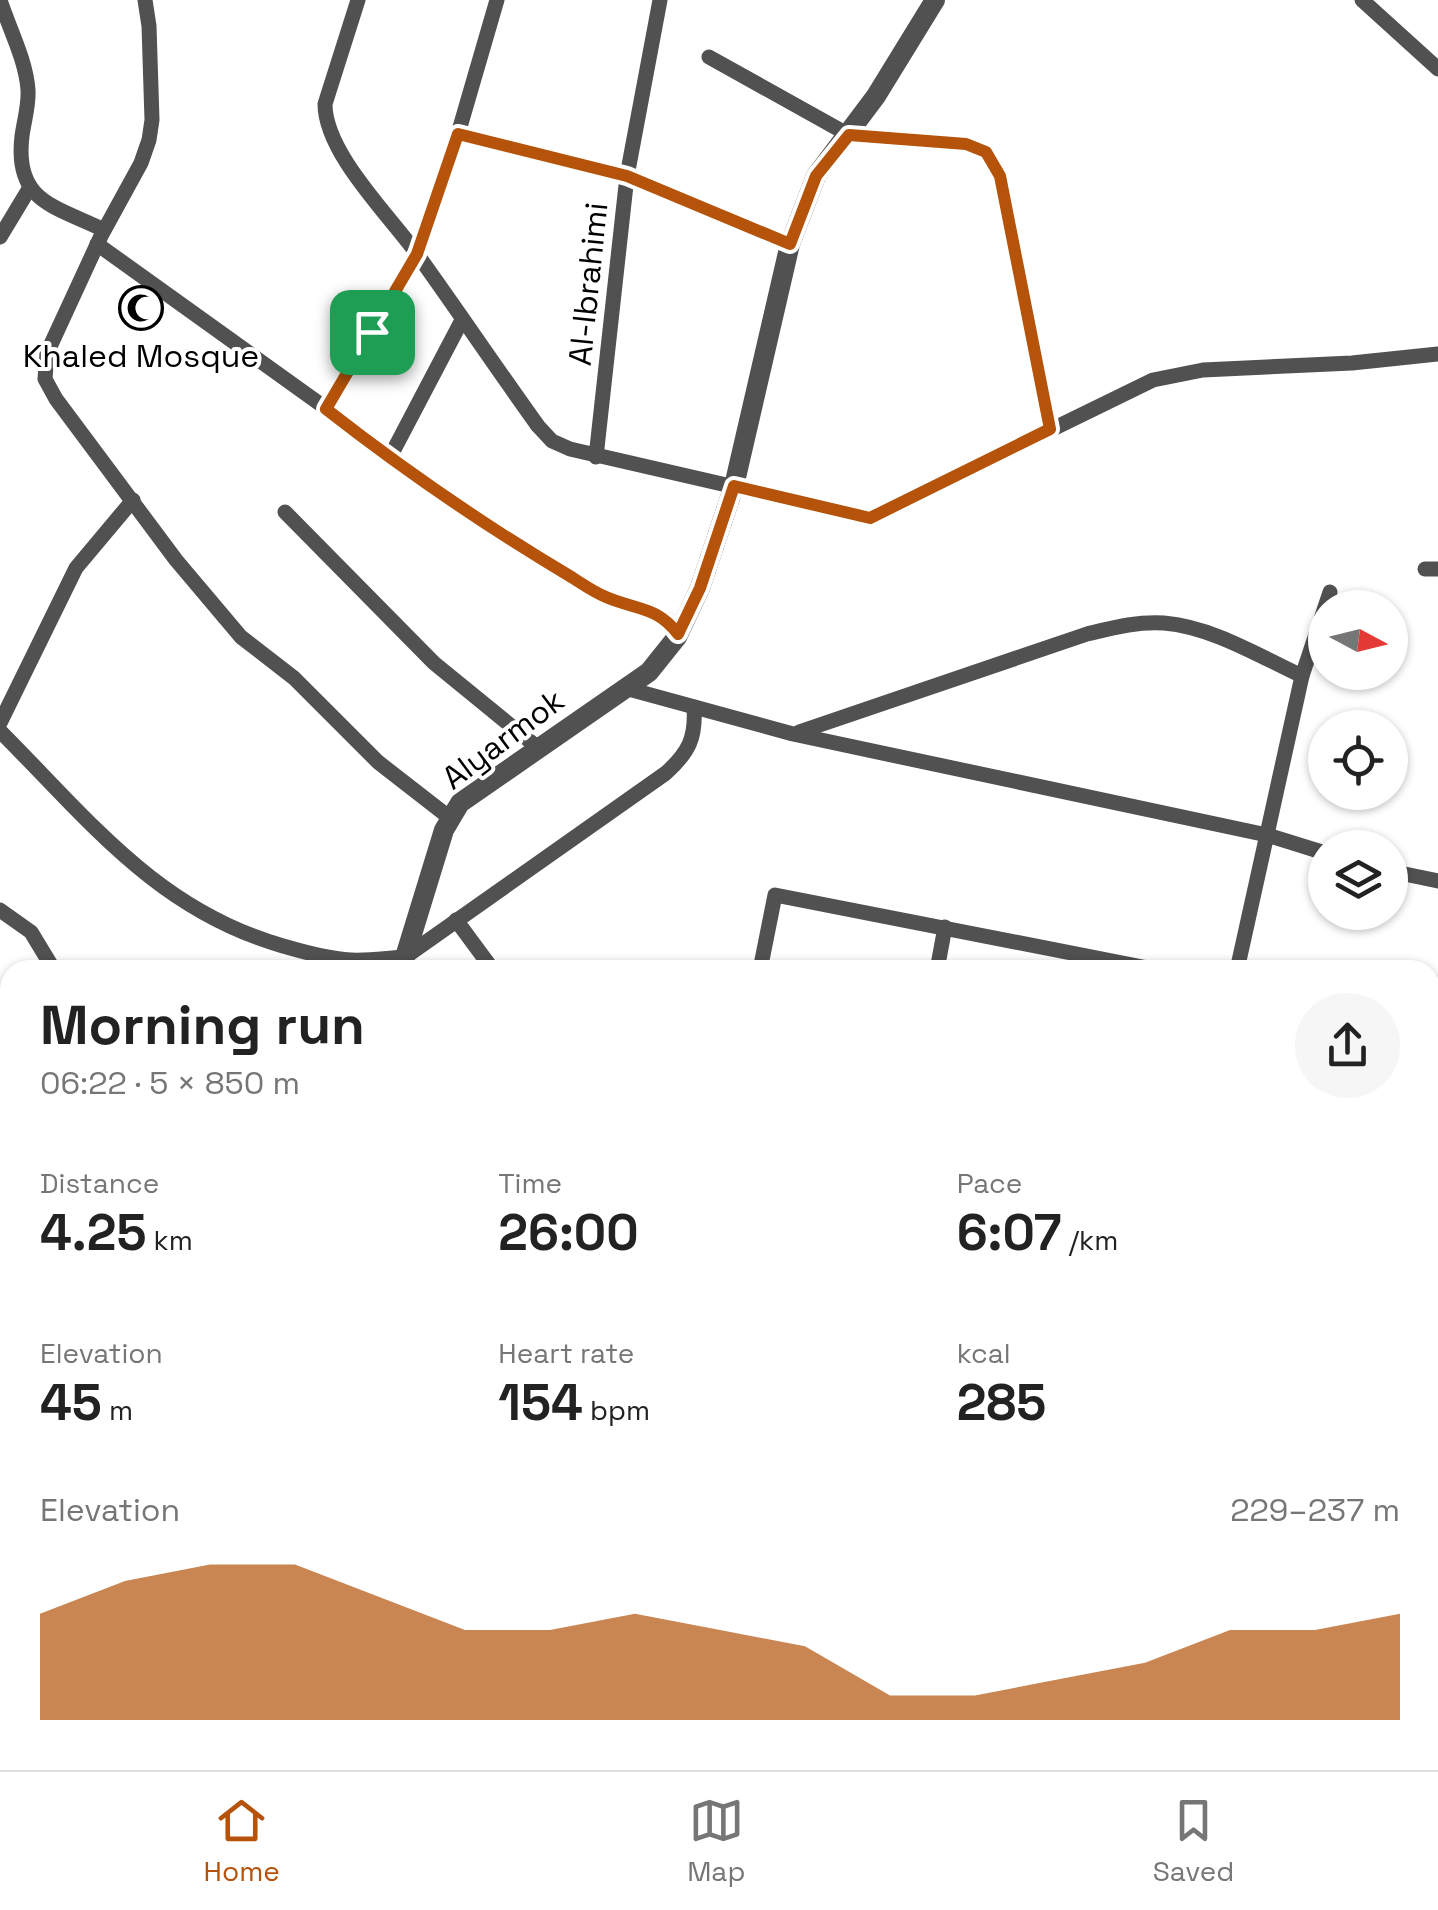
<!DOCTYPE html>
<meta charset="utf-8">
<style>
:root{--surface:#fff;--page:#f6f6f6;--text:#222;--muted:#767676;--line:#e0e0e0;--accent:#b45309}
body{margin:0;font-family:"Space Grotesk",sans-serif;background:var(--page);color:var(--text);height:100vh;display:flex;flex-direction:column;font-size:38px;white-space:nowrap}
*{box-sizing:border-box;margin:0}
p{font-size:32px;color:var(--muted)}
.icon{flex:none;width:55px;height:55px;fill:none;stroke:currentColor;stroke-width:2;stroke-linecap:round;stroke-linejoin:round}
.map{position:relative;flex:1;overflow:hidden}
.details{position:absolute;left:0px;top:960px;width:1440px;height:810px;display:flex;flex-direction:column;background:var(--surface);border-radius:30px 30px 0 0;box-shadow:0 2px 8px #0004}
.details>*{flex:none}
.needle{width:65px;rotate:97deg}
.buttons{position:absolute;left:1308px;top:590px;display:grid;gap:20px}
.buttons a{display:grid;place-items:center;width:100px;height:100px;border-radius:50%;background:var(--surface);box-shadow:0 2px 8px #0004;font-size:50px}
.pin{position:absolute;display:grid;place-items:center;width:85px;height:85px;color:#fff;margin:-42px;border-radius:20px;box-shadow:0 5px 15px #0006}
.round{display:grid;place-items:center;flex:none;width:105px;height:105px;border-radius:52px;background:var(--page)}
.headline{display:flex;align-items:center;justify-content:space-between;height:170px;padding:0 40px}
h1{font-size:55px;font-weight:600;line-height:75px}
.figures{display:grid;grid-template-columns:repeat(3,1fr);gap:15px;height:170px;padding:10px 40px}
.figures div{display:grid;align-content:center}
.figures b{font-size:50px;font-weight:600}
.figures small{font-size:28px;font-weight:400}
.figures p{font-size:28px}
.chart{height:280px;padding:20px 40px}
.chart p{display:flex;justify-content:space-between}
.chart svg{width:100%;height:180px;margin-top:10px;fill:var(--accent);opacity:.7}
.tabs{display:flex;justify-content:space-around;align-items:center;height:140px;border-top:2px solid var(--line);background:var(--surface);font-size:28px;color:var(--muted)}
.tabs a{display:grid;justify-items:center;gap:5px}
.tabs .selected{color:var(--accent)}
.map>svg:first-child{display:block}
</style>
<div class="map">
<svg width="1438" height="1770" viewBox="0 0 1438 1770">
<rect width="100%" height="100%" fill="#fff"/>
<!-- green -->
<polygon fill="#d8d8d8" points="0,1161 10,1165 10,1511 0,1525"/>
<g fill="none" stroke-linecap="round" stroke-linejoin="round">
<!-- minor -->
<g stroke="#515151" stroke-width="15">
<path d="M 0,0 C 9,28 26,60 28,90 C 29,105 24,121 22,136 C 14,202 55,206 104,230"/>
<polyline points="145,0 149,26 152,120 149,140 141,163 101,236 47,353 45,379 56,399 176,560 241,637 294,678 378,762 450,818"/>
<path d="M 358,0 L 325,104 C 325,153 389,215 417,254 C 458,311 497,369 538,426 L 552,441 L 570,449 L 870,518 L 1153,380 L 1203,370 L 1352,363 L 1438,354"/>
<polyline points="1362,0 1438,69"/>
<polyline points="709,57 849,135 966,143 986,152 1000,177 1049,429"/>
<polyline points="458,134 627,176 790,244"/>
<polyline points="0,237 29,189"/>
<polyline points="97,244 327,409 389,459 602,596 655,612 668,620 678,635"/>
<polyline points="327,409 417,254 458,134 497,0"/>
<polyline points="596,457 627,176 660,0"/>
<polyline points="389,459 462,320"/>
<polyline points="285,512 434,663 537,747"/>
<polyline points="1425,569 1438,569"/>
<polyline points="625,688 793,734 1267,835 1325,853"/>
<polyline points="0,723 76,568 133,500"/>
<path d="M 0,731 C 89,820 157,910 283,946 C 305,952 328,959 351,960 C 368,961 387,958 405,957"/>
<path d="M 799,732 L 1087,634 C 1112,628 1138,621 1164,623 C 1212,627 1259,656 1302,676"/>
<polyline points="1390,871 1438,881"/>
<polyline points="0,910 31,932 54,970"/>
<polyline points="456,920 493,970"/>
<path d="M 400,970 L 405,957 L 666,773 C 689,752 696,738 694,707"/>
<polyline points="760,970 775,895 1158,970"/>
<polyline points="937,970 945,927"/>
<polyline points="1237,970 1302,676 1330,592"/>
<polyline points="1430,1035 1438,1037"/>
<polyline points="1430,1149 1438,1148"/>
<polyline points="1430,1534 1438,1535"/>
<polyline points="1430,1754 1438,1756"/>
<polyline points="135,1760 138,1770"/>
<polyline points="663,1770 664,1760"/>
<polyline points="898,1770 901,1760"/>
</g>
<!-- tertiary -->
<g stroke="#515151" stroke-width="20">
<polyline points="405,957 444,830 460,803 649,672 677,637 700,588 734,486 790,244 816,176 876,96 935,0"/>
<polyline points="1430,1217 1438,1210"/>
<polyline points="55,1770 63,1760"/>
</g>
</g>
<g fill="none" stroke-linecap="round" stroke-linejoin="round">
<!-- route casing -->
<g stroke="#fff" stroke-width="20">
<path id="route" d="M 458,134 L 627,176 L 790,244 L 816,176 L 849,135 L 966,144 L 986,152 L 1000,176 L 1050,429 L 870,518 L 734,486 L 700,588 L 678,634 C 657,606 636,610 606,597 C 594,592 584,585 573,578 C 487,527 404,470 326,409 L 417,254 Z"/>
</g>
<!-- route -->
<use href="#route" stroke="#b45309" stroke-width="12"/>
</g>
<!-- icons -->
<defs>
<g id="mosque-ring" transform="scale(2.25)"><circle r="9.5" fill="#fff" stroke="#000" stroke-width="1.5"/><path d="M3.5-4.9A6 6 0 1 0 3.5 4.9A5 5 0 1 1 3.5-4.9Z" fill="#000"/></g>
</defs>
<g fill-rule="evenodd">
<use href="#mosque-ring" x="141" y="308"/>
</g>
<g text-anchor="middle" stroke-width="8" stroke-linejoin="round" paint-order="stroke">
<!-- street labels -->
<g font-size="32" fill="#000" stroke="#fff">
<text transform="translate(588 284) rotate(-84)" y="11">Al-Ibrahimi</text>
<text transform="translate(503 739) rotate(-37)" y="11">Alyarmok</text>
</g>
<!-- poi labels -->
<g font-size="32" fill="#000" stroke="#fff">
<text x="141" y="367">Khaled Mosque</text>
</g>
</g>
</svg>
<div class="buttons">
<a><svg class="needle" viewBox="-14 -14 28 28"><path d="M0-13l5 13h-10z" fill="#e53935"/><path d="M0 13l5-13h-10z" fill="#767676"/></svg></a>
<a><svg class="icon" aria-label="locate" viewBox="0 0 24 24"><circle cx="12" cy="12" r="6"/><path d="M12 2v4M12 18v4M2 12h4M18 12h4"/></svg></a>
<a><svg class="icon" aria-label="layers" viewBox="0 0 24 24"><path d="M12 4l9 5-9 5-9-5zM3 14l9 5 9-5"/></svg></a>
</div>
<div class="pin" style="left:372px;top:332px;background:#1e9e55"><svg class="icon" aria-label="arrive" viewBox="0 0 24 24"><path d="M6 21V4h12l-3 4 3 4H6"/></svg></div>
<section class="details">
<div class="headline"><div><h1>Morning run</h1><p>06:22 · 5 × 850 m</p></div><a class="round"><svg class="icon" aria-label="share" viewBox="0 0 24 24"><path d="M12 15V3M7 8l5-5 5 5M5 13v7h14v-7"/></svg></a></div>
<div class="figures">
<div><p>Distance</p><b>4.25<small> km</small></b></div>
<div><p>Time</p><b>26:00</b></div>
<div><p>Pace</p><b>6:07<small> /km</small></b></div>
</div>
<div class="figures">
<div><p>Elevation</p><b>45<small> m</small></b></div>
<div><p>Heart rate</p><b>154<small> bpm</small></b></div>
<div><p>kcal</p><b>285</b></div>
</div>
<div class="chart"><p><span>Elevation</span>229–237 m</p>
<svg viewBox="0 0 160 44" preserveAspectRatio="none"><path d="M0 44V18L10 10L20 6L30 6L40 14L50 22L60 22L70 18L80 22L90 26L100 38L110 38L120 34L130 30L140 22L150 22L160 18V44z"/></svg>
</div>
</section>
</div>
<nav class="tabs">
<a class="selected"><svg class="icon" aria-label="home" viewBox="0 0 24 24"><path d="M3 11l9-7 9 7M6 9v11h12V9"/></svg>Home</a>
<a><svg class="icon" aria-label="map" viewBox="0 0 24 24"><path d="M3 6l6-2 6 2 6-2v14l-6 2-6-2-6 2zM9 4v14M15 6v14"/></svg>Map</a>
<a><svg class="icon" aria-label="saved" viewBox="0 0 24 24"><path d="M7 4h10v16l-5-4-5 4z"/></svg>Saved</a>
</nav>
